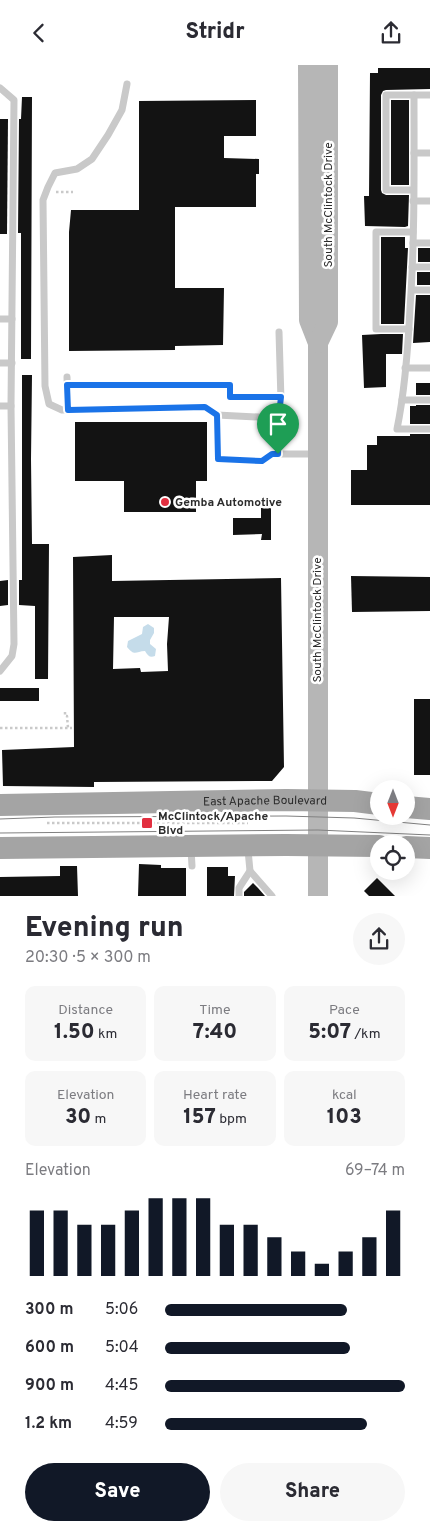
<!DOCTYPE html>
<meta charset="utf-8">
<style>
:root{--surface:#fff;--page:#f7f7f7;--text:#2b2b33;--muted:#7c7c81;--accent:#111827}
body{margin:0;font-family:Overpass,sans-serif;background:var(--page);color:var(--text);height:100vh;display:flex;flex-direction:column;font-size:19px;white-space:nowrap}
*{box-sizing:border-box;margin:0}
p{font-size:16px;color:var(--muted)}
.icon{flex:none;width:28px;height:28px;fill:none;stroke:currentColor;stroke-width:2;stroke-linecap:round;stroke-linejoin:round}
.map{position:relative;height:831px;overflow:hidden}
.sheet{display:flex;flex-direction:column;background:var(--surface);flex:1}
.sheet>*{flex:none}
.needle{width:32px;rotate:180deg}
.buttons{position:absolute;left:370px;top:715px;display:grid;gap:10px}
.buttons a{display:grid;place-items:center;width:45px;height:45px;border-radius:50%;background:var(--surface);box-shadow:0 5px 20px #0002;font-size:25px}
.pin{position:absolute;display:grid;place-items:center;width:42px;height:42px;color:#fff;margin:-51px -21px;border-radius:50% 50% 50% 0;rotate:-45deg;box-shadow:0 0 5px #0007}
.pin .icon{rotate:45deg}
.round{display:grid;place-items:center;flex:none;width:52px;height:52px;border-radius:26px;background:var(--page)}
.headline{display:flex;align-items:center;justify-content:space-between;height:85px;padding:0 25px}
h1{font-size:28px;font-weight:800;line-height:38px}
.stats{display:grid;grid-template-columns:repeat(3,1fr);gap:8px;height:85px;padding:5px 25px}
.stats div{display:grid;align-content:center;border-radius:10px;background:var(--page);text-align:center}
.stats b{font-size:21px;font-weight:800}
.stats small{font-size:14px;font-weight:400}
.stats p{font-size:14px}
.chart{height:140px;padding:10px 25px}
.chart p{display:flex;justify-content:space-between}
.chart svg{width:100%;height:90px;margin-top:5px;stroke:var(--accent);stroke-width:6}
.cta{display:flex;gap:10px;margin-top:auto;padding:10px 25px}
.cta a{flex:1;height:58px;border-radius:30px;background:var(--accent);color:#fff;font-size:20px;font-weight:800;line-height:58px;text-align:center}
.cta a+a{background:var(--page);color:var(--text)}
ul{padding:0 25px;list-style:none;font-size:16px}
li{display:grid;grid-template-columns:80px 60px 1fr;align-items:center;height:38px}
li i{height:12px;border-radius:6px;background:var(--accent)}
header{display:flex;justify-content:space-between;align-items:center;height:65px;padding:0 25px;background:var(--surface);font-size:22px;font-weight:800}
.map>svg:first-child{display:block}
</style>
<header><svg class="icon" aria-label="back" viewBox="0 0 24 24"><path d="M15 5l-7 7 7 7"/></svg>Stridr<svg class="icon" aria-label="share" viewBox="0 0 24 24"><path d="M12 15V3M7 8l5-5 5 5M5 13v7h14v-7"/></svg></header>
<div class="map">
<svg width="430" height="831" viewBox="0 0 430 831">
<rect width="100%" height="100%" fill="#fff"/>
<!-- water -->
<path fill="#c5dcea" d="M 148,559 L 154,563 L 154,568 L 150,575 L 150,579 L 156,584 L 155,591 C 150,593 148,591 145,586 C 136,586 135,592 127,582 L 128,576 L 142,569 L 143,562 Z"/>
<!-- building -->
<g fill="#131313" fill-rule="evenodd">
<polygon points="378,3 430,3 430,24 386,25 383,26 381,30 381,125 382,128 386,130 409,130 408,161 405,162 365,161 364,131 369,131 370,8 378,8"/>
<polygon points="22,32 32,32 31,294 21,294 21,168 18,168 19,54 21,54"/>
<polygon points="256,35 256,71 224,71 224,93 259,94 259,109 256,109 256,142 175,142 175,223 224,223 223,280 175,281 175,285 69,286 69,167 71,145 139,145 139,36"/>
<rect x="391" y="35" width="18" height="85"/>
<polygon points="0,54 8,54 7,169 0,169"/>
<polygon points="381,172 405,172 405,183 408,183 404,259 381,259"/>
<rect x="418" y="183" width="12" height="14"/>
<rect x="417" y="207" width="13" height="13"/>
<polygon points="416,230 430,230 430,277 413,278"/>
<polygon points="381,269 403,269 402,289 386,289 386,322 364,323 362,270"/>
<polygon points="22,310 32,310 31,394 32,479 49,479 48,614 35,614 35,541 19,540 19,515 22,515"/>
<rect x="416" y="318" width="14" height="12"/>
<polygon points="416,340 430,340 430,359 410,359 410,341 416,341"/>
<polygon points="75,357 207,357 207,416 196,416 196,447 124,447 124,416 75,416"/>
<polygon points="410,369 430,369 430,440 351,440 351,405 367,405 367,380 377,380 377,371 410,371"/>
<polygon points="261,443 271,443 271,475 261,475 262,469 233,470 233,453 261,453"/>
<path d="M 112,490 L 112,516 L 281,513 L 284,702 L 272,716 L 94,717 L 94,722 L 3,721 L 2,685 L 74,682 L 73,492 ZM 114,552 L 169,552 L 167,579 L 168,606 L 141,607 L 140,603 L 113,604 Z"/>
<polygon points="351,511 430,512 430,546 352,547"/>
<polygon points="8,515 8,540 0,541 0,516"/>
<rect x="0" y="623" width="39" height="13"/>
<rect x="414" y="634" width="16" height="76"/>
<polygon points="139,799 161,800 161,803 186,803 186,831 138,831"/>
<polygon points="60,801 77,801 78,831 0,831 0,812 60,811"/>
<polygon points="207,802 228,802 228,811 235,811 234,831 207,831"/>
<polygon points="377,813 395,831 369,831 364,826"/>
<polygon points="253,818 258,823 265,831 244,831 244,827"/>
</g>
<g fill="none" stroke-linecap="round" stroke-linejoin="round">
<!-- path -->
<g stroke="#c9c9c9" stroke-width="2.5" stroke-dasharray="2.5 2.5" stroke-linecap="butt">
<polyline points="56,127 73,127"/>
<polyline points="77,320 230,320 230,332 272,332"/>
<polyline points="65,647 65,651 67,651 68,663"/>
<polyline points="0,663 72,663"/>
<polyline points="47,758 248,758"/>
</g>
<!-- lane -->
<g stroke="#c9c9c9" stroke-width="7">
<polyline points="127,19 122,45 108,70 92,94 77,104 55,108 48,122 43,135 45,321 49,339 62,345 205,341 217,350 218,394 262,396 272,389 316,389"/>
<polyline points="0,23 14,35 11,341 14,579 12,591 0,606"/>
<path d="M 430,30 L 414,30 C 414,101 415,172 410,243 C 408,284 405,325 397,364 L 430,364"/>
<polyline points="414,88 430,88"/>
<polyline points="413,125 386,125 386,30 414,30"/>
<polyline points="413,136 430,136"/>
<polyline points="413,178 430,178"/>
<polyline points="412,202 430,202"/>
<polyline points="412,225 430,225"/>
<polyline points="0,254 12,254"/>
<polyline points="409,264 376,264 376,167 413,167"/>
<polyline points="0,298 12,298"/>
<polyline points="405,303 430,303"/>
<polyline points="67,312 68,345"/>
<polyline points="402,335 430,335"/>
<polyline points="0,341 11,341"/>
<polyline points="217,350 279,353"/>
<polyline points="278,389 278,358 281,336 279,267"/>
<polyline points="191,784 192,801"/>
<polyline points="248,785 250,806 272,831"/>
<polyline points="239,831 239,823 250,806"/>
</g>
<!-- secondary -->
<g stroke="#b6b6b6" stroke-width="20">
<polyline points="308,0 309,255 318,278 318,831"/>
<polyline points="318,278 328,257 328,0"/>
</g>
<!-- primary -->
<g stroke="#a4a4a4" stroke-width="22">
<path id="s1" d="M 0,740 L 286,735 L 355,736 L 379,739"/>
<polyline points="406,742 430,744"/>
<polyline points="406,782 430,783"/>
<polyline points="0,783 286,780 379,781"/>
</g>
<!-- tram -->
<g stroke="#818181" stroke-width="1">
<polyline points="0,754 55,752 286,751 354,753 430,760"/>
<polyline points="0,768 318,765 430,770"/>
</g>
</g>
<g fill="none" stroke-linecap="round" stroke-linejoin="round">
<!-- route casing -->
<g stroke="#fff" stroke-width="10">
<polygon id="route" points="67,320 230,320 230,332 281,332 278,358 278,389 272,389 262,396 218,394 217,350 205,342 68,345"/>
</g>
<!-- route -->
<use href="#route" stroke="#1a73e8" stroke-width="6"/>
</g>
<!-- markers -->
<g fill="#e22f40" stroke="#fff" stroke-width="2">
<circle cx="165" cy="437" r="5"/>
<rect x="141" y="752" width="12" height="12" rx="2.5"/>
</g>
<g text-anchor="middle" stroke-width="5" stroke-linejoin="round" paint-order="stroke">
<!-- street labels -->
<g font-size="12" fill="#2c2c2c" stroke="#fff">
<text transform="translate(328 140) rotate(-90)" y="4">South McClintock Drive</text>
<text transform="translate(317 555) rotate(-90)" y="4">South McClintock Drive</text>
<text dy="4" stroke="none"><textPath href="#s1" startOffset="265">East Apache Boulevard</textPath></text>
</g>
<!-- poi labels -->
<g font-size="12" font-weight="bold" fill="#2c2c2c" stroke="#fff" text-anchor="start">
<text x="175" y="441">Gemba Automotive</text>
<text x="158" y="755">McClintock/Apache<tspan x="158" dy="14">Blvd</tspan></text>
</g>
</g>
</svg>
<div class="buttons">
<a><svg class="needle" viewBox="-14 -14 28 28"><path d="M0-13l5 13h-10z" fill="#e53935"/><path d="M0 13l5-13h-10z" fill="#7c7c81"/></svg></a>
<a><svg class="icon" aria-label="locate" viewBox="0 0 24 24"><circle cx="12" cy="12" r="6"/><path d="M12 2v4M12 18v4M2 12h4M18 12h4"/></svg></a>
</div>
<div class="pin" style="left:278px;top:389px;background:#1e9e55"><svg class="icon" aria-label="arrive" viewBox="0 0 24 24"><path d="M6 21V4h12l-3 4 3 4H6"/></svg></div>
</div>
<section class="sheet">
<div class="headline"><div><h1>Evening run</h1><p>20:30 · 5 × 300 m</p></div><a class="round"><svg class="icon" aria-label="share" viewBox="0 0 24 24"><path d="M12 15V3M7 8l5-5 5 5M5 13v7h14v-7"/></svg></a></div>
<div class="stats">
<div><p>Distance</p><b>1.50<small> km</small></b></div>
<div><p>Time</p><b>7:40</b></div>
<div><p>Pace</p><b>5:07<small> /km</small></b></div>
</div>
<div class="stats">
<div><p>Elevation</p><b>30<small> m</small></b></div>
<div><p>Heart rate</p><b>157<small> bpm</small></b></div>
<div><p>kcal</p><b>103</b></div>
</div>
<div class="chart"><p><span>Elevation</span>69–74 m</p>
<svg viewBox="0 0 160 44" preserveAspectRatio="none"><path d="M5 44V12M15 44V12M25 44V19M35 44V19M45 44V12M55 44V6M65 44V6M75 44V6M85 44V19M95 44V19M105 44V25M115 44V32M125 44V38M135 44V32M145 44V25M155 44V12"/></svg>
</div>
<ul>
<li><b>300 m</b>5:06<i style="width:76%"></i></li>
<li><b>600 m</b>5:04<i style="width:77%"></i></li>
<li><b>900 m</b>4:45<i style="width:100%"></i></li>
<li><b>1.2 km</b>4:59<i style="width:84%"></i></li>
</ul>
<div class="cta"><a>Save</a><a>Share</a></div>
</section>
